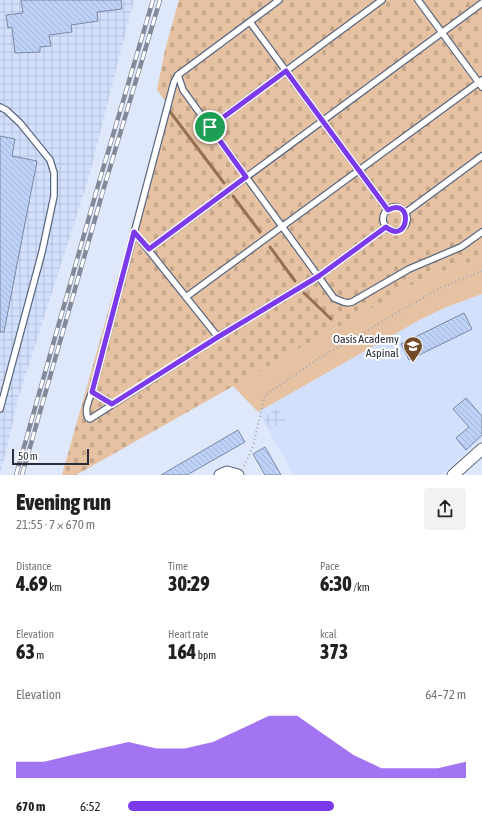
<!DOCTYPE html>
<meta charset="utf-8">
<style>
:root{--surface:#fff;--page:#f2f2f2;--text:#222;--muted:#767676;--accent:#7c3aed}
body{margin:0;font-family:"Asap Condensed",sans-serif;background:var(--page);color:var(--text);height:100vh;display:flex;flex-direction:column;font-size:15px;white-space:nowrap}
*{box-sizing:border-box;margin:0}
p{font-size:13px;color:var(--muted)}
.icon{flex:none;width:22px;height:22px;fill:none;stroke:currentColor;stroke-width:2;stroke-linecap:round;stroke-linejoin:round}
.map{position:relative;height:475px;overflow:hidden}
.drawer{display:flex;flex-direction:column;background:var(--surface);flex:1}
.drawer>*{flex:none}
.scale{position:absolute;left:12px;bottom:10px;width:77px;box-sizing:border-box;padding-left:4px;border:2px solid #282d38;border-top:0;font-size:11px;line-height:14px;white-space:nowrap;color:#282d38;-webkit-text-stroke:3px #fff;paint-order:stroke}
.pin{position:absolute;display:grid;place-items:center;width:34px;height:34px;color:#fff;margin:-17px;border:2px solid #fff;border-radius:50%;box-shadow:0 1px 4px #0007}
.round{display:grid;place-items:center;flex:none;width:42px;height:42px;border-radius:4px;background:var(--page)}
.head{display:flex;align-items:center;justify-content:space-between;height:68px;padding:0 16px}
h1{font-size:22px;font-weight:800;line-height:30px}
.figures{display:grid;grid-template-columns:repeat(3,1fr);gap:6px;height:68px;padding:4px 16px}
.figures div{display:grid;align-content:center}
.figures b{font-size:20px;font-weight:800}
.figures small{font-size:11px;font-weight:400}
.figures p{font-size:11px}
.chart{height:112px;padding:8px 16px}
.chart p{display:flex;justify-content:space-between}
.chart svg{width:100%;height:72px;margin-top:4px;fill:var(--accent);opacity:.7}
ul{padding:0 16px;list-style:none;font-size:13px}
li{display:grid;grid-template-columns:64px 48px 1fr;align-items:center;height:30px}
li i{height:10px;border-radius:5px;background:var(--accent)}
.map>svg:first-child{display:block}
</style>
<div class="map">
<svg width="482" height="475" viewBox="0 0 482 475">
<defs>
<pattern id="industrial-grid" width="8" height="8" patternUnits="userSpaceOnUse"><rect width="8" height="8" fill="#d2e0fd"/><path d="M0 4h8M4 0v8" fill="none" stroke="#b4c0da"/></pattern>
<pattern id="cemetery-stones" width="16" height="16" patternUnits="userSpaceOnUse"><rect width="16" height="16" fill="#e6c2a2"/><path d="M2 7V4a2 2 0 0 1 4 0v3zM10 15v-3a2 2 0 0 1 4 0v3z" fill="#c5a78c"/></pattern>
<pattern id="building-back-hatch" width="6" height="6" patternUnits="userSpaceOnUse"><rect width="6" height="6" fill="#bed1f8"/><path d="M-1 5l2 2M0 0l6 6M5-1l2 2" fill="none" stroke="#a3b4d5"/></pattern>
</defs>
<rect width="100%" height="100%" fill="#dfe8fa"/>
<!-- built -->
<polygon fill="#d2e0fd" points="482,294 482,438 441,475 294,475 258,412 423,318 447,307"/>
<!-- industrial -->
<g fill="url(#industrial-grid)">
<polygon points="0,0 134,0 88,180 18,399 7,448 0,474"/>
<polygon points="278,408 285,420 270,429 263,418"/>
</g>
<!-- green -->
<polygon fill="#e6c2a2" points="482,258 482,294 447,307 423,318 258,412 233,386 410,286 436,273"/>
<!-- cemetery -->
<polygon fill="url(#cemetery-stones)" points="179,0 482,0 482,258 436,273 410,286 76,475 62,475 167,103 157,90 165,50"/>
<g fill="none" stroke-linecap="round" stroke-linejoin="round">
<!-- stream -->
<g stroke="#977150" stroke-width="3">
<polyline points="168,109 224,183"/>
<polyline points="233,196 260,232"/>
<polyline points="270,247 295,281"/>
<polyline points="304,293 331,319"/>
</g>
</g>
<!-- building -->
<g fill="url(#building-back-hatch)" stroke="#7b88a2">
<polygon points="21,0 121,0 122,9 97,12 98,21 71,25 72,32 49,35 51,46 40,47 40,52 15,53 12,27 8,28 6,15 23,13"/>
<polygon points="0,136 15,139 12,156 37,161 4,332 0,332"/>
<polygon points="464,313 472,329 409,360 401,344"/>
<polygon points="466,398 482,416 482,435 466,450 456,438 469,427 453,409"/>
<polygon points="238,430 245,442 187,475 161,475"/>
<polygon points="265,447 281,475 265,475 253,454"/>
</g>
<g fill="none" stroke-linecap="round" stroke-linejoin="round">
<!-- service casing -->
<g stroke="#5b6881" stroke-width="8">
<g id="service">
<path d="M 279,0 L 178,75 L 174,82 L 92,392 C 89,400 84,410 88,418 L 90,419 L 218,337 L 319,276 L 386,227"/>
<polyline points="418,0 482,87"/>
<polyline points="250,22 388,210"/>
<path d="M 178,75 L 183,90 L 334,298 C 341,301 345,304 352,302 L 409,269 L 461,247 L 482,232"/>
<polyline points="0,107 6,110 20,123 50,160 54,173 54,196 42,252 0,409"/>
<polyline points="210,127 382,0"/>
<circle cx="395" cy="219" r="12"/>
<polyline points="405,213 482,156"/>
<polyline points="134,232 218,337"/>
<polyline points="149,249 482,3"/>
<polyline points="186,297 482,80"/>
<polyline points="92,392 112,404"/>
</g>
</g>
<!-- minor casing -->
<g stroke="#5b6881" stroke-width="13">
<g id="minor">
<polyline points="220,475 227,472 238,475"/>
<polyline points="453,475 482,449"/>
</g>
</g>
<!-- path -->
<polyline stroke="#9fa7b6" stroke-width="2" stroke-dasharray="1 3" stroke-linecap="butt" points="244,466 253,446 265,395 318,359 440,288 482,271"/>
<!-- service -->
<use href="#service" stroke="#fff" stroke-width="5.5"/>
<!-- minor -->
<use href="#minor" stroke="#fff" stroke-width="11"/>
<!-- rail casing -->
<g stroke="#828998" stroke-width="4.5">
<g id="rail">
<polyline points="16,475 97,189 153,0"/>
<polyline points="22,475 103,191 160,0"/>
</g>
</g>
<!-- rail -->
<use href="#rail" stroke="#fff" stroke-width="3" stroke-dasharray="9" stroke-linecap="butt"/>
</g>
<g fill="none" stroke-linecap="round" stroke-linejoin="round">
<!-- route casing -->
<g stroke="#fff" stroke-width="8">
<path id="route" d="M 286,71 L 388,210 C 414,196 409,246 386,227 L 319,276 L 218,337 L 112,404 L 92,392 L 134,232 L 149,249 L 246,177 L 210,127 Z"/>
</g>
<!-- route -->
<use href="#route" stroke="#7c3aed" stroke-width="5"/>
</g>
<!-- icons -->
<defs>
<g id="school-pin" transform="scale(1)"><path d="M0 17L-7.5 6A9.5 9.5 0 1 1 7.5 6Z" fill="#724c28" stroke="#fff"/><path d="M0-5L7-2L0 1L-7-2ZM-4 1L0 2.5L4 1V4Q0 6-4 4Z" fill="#fff"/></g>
</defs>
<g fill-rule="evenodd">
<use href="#school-pin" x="413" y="346"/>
</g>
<g text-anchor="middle" stroke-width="4" stroke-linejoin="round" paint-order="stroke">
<!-- poi labels -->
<g font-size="12" fill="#282d38" stroke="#fff" text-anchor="end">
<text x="399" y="343">Oasis Academy<tspan x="399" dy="14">Aspinal</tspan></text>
</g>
</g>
</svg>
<div class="scale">50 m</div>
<div class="pin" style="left:210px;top:127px;background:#1e9e55"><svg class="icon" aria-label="arrive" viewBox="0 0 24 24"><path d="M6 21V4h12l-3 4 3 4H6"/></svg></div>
</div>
<section class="drawer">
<div class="head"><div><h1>Evening run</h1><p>21:55 · 7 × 670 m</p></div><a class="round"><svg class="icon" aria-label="share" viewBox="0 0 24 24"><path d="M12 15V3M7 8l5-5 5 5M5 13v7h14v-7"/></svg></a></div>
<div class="figures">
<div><p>Distance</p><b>4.69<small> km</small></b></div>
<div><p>Time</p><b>30:29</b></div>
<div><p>Pace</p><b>6:30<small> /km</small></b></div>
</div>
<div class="figures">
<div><p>Elevation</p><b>63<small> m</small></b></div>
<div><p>Heart rate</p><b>164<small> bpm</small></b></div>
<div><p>kcal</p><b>373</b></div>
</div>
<div class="chart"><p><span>Elevation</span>64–72 m</p>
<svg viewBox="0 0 160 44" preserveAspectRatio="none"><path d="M0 44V34L10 34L20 30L30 26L40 22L50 26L60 26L70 22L80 14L90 6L100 6L110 18L120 30L130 38L140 38L150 38L160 34V44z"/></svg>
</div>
<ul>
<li><b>670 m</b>6:52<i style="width:61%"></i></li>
</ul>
</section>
